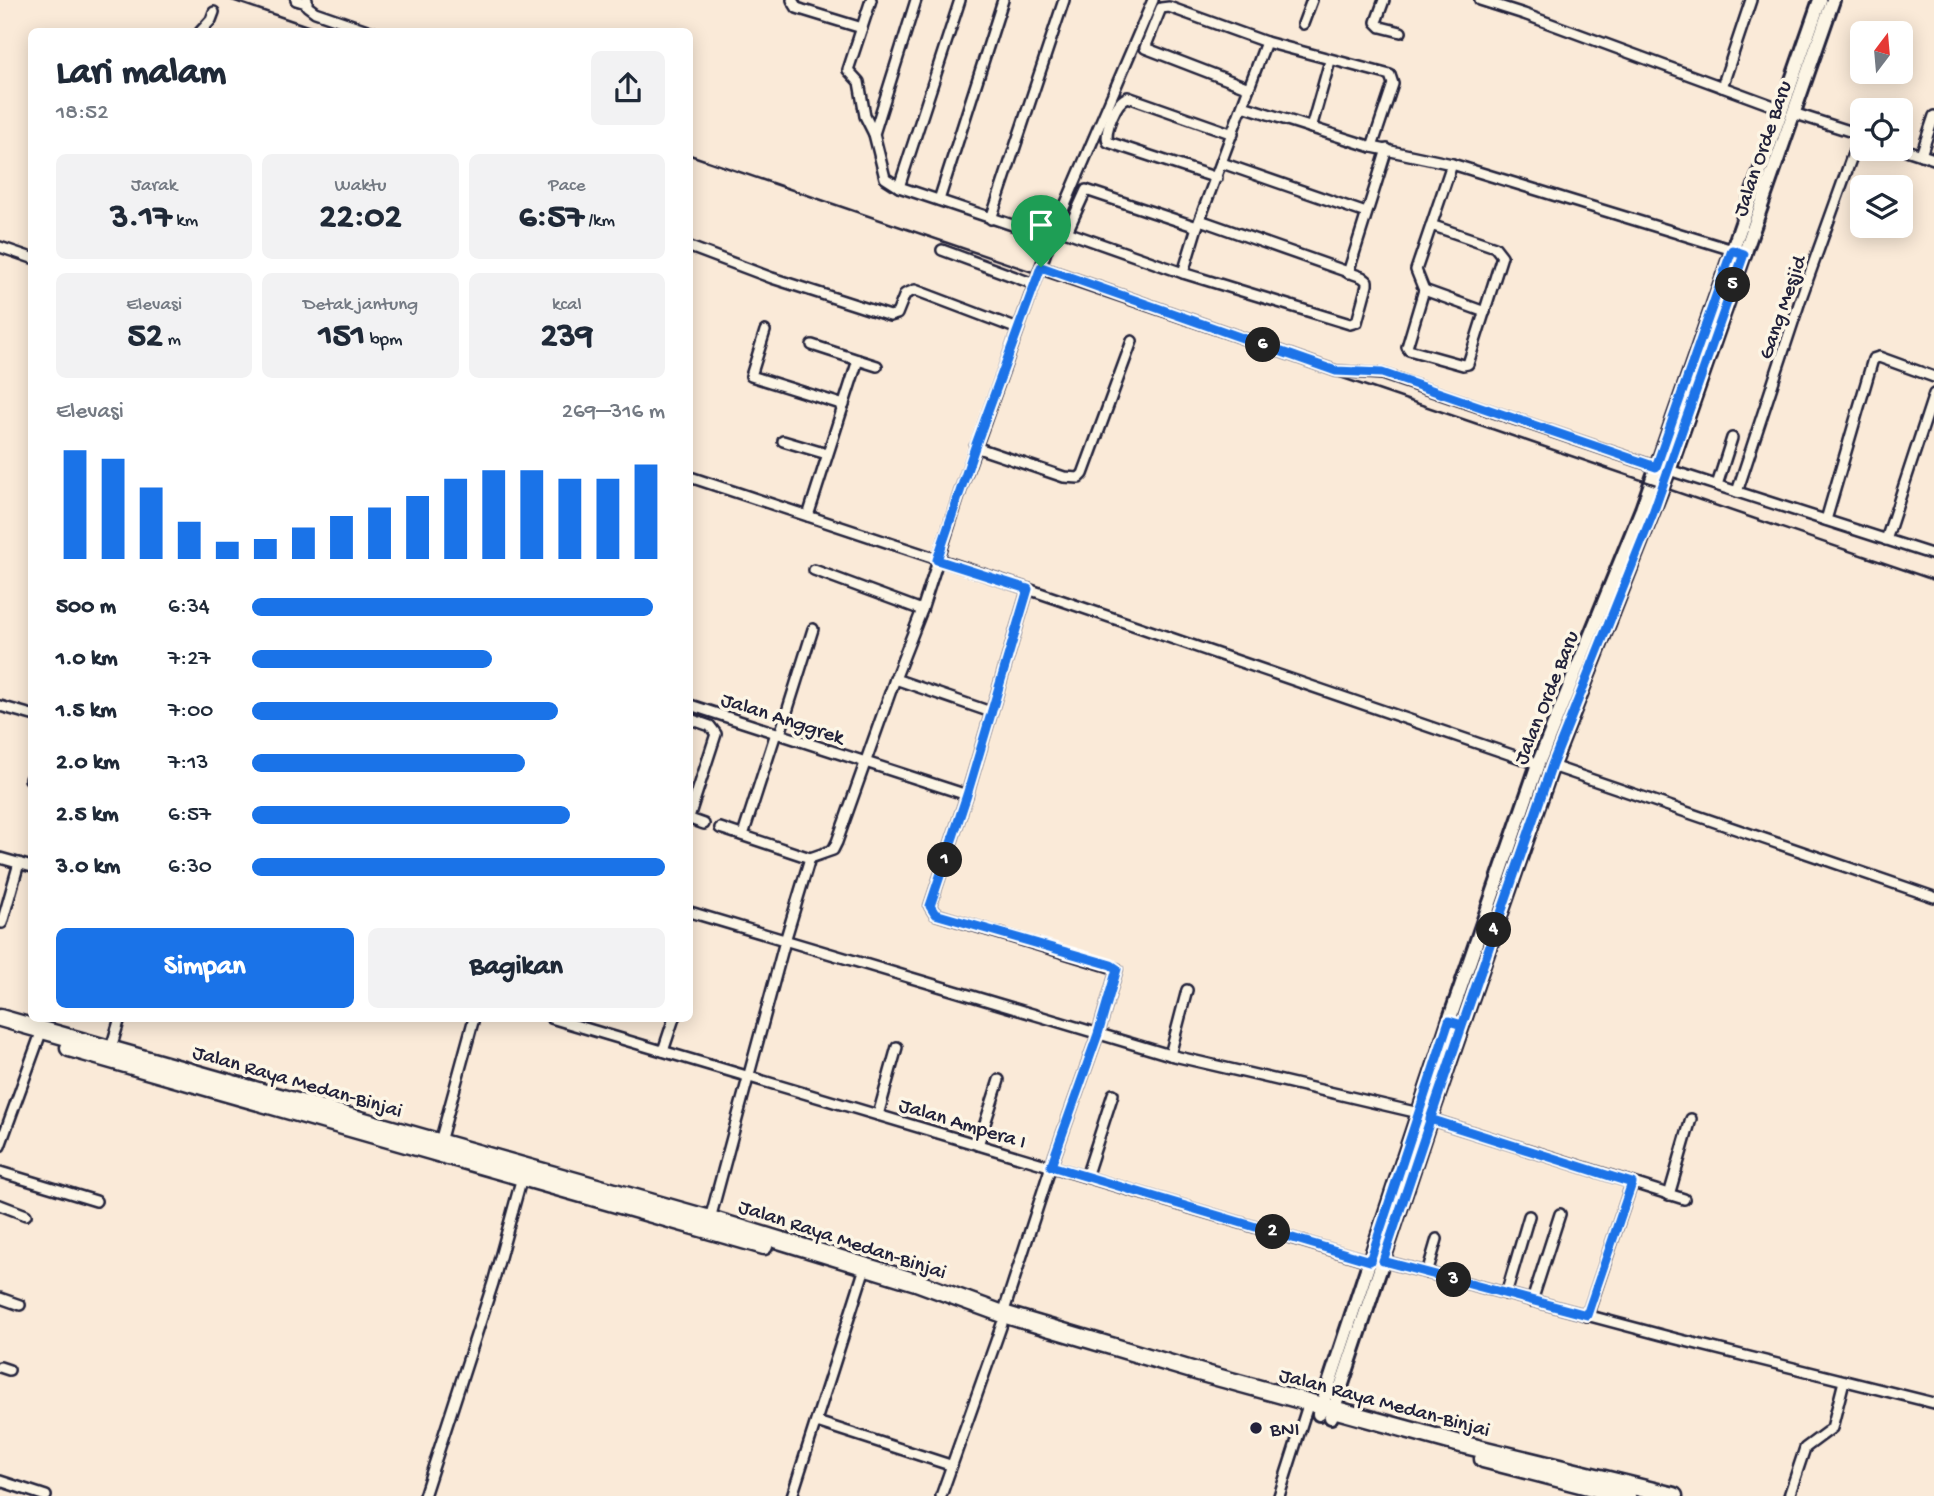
<!DOCTYPE html>
<html lang="id">
<meta charset="utf-8">
<style>
:root{--surface:#fff;--page:#f2f2f3;--text:#1f2937;--muted:#747a83;--accent:#1a73e8}
body{margin:0;font-family:"Gochi Hand",sans-serif;background:var(--page);color:var(--text);height:100vh;display:flex;flex-direction:column;font-size:26px;white-space:nowrap}
*{box-sizing:border-box;margin:0}
p{font-size:23px;color:var(--muted)}
.icon{flex:none;width:38px;height:38px;fill:none;stroke:currentColor;stroke-width:2;stroke-linecap:round;stroke-linejoin:round}
.map{position:relative;flex:1;overflow:hidden}
.details{position:absolute;left:28px;top:28px;width:665px;height:994px;display:flex;flex-direction:column;background:var(--surface);border-radius:10px;box-shadow:0 4px 18px #0003}
.details>*{flex:none}
.needle{width:46px;rotate:16deg}
.controls{position:absolute;left:1850px;top:21px;display:grid;gap:14px}
.controls a{display:grid;place-items:center;width:63px;height:63px;border-radius:10px;background:var(--surface);box-shadow:0 4px 18px #0003;font-size:35px}
.pin{position:absolute;display:grid;place-items:center;width:60px;height:60px;color:#fff;margin:-72px -30px;border-radius:50% 50% 50% 0;rotate:-45deg;box-shadow:0 0 7px #0007}
.pin .icon{rotate:45deg}
.km{position:absolute;width:35px;height:35px;margin:-18px;border-radius:50%;background:#222;color:#fff;font-size:19px;line-height:35px;text-align:center}
.round{display:grid;place-items:center;flex:none;width:74px;height:74px;border-radius:10px;background:var(--page)}
.head{display:flex;align-items:center;justify-content:space-between;height:119px;padding:0 28px}
h1{font-size:38px;font-weight:700;line-height:52px}
.figures{display:grid;grid-template-columns:repeat(3,1fr);gap:10px;height:119px;padding:7px 28px}
.figures div{display:grid;align-content:center;border-radius:10px;background:var(--page);text-align:center}
.figures b{font-size:35px;font-weight:700}
.figures small{font-size:19px;font-weight:400}
.figures p{font-size:19px}
.chart{height:196px;padding:14px 28px}
.chart p{display:flex;justify-content:space-between}
.chart svg{width:100%;height:126px;margin-top:7px;stroke:var(--accent);stroke-width:6}
.button{display:flex;gap:14px;margin-top:auto;padding:14px 28px}
.button a{flex:1;height:80px;border-radius:10px;background:var(--accent);color:#fff;font-size:28px;font-weight:700;line-height:80px;text-align:center}
.button a+a{background:var(--page);color:var(--text)}
ul{padding:0 28px;list-style:none;font-size:23px}
li{display:grid;grid-template-columns:112px 84px 1fr;align-items:center;height:52px}
li i{height:18px;border-radius:9px;background:var(--accent)}
.map>svg:first-child{display:block}
</style>
<div class="map">
<svg width="1934" height="1496" viewBox="0 0 1934 1496">
<rect width="100%" height="100%" fill="#faead8"/>
<filter id="ink" filterUnits="userSpaceOnUse"><feTurbulence type="fractalNoise" baseFrequency=".0143" numOctaves="2"/><feDisplacementMap in="SourceGraphic" scale="14" xChannelSelector="R" yChannelSelector="G"/><feConvolveMatrix kernelMatrix="1 2 1 2 8 2 1 2 1" color-interpolation-filters="sRGB"/></filter>
<g filter="url(#ink)">
<g fill="none" stroke-linecap="round" stroke-linejoin="round">
<!-- street casing -->
<g stroke="#22223b" stroke-width="14">
<g id="street">
<polyline points="296,0 306,3"/>
<polyline points="307,0 307,6 315,12 373,32"/>
<polyline points="792,0 797,8 803,10 862,28"/>
<polyline points="871,0 848,70 859,82 865,116 874,134 885,178 899,187 1051,238"/>
<polyline points="1384,0 1376,22 1381,27 1401,32"/>
<polyline points="1480,0 1524,14 1782,109"/>
<polyline points="1303,24 1312,0"/>
<polyline points="200,32 211,20 214,12"/>
<polyline points="1722,87 1751,0"/>
<polyline points="1249,88 1145,48 1161,8 1169,7 1266,42 1390,75 1393,84 1372,147"/>
<polyline points="1243,106 1372,147 1452,164 1736,251"/>
<polyline points="1793,113 1862,135"/>
<polyline points="1311,128 1330,61"/>
<polyline points="874,134 916,0"/>
<polyline points="1900,148 1934,159"/>
<polyline points="1921,155 1934,116"/>
<polyline points="1222,163 1366,213"/>
<path d="M 1217,178 L 1108,142 C 1104,131 1116,101 1128,97 L 1233,134"/>
<polyline points="899,187 960,0"/>
<polyline points="939,200 1003,0"/>
<polyline points="991,219 1064,0"/>
<polyline points="1431,225 1495,247 1502,256 1468,364 1463,365 1409,350 1407,347 1424,290 1416,270 1452,164"/>
<polyline points="1197,227 1086,190 1067,232 1183,273 1350,324 1357,322 1367,285 1367,281 1362,277 1200,220"/>
<polyline points="0,247 32,258"/>
<polyline points="690,247 772,278 890,316 897,314 905,294 915,290 1018,329"/>
<polyline points="942,250 1034,284"/>
<polyline points="1041,267 1336,371 1382,374 1656,467"/>
<polyline points="1183,273 1197,227 1266,42"/>
<polyline points="1348,273 1387,149"/>
<polyline points="1424,290 1485,312"/>
<polyline points="765,331 751,376 844,405"/>
<polyline points="812,345 858,360"/>
<polyline points="783,441 827,454"/>
<polyline points="975,447 1064,477 1079,478 1083,474 1132,341"/>
<polyline points="1669,470 1934,555"/>
<polyline points="690,477 1028,589 1538,764"/>
<polyline points="1717,485 1732,438"/>
<polyline points="1737,492 1800,301 1860,134"/>
<polyline points="808,516 858,360 877,366"/>
<polyline points="1826,520 1873,359 1879,357 1934,377"/>
<polyline points="1886,540 1934,394"/>
<polyline points="814,570 922,610"/>
<polyline points="895,679 991,712"/>
<polyline points="690,705 967,795"/>
<polyline points="0,706 32,715"/>
<polyline points="690,719 710,726 716,734 690,814"/>
<polyline points="780,734 813,629"/>
<polyline points="1552,766 1934,897"/>
<polyline points="30,779 32,779"/>
<polyline points="690,819 704,824"/>
<polyline points="720,828 810,858"/>
<polyline points="743,835 776,733"/>
<polyline points="0,858 32,867"/>
<polyline points="690,912 1170,1055 1419,1113"/>
<polyline points="2,923 19,863"/>
<polyline points="551,1018 1369,1261"/>
<polyline points="111,1048 120,1018"/>
<polyline points="663,1051 674,1018"/>
<polyline points="1170,1055 1187,990"/>
<polyline points="878,1115 897,1047"/>
<polyline points="1430,1119 1684,1199"/>
<polyline points="440,1142 474,1018"/>
<polyline points="978,1145 999,1080"/>
<polyline points="0,1146 42,1030"/>
<polyline points="0,1172 96,1201"/>
<polyline points="1086,1177 1113,1094"/>
<polyline points="1669,1195 1691,1119"/>
<polyline points="0,1205 26,1215"/>
<polyline points="710,1219 785,941 810,858 833,850 837,842 895,679 922,610 962,486 1051,238 1153,0"/>
<polyline points="1383,1261 1673,1338 1934,1403"/>
<polyline points="1427,1273 1437,1239"/>
<polyline points="1506,1294 1529,1216"/>
<polyline points="0,1298 20,1305"/>
<polyline points="1532,1301 1560,1214"/>
<polyline points="1003,1314 1051,1166 1098,1034 1117,969 935,914 930,906 967,795 1028,589"/>
<polyline points="1587,1316 1632,1183"/>
<polyline points="0,1367 9,1370"/>
<polyline points="817,1422 950,1465"/>
<polyline points="0,1481 46,1496"/>
<polyline points="424,1496 493,1283 522,1177"/>
<polyline points="792,1496 863,1274"/>
<polyline points="941,1496 1002,1324"/>
<polyline points="1279,1496 1309,1402"/>
<polyline points="1789,1496 1805,1448 1832,1428 1844,1381"/>
</g>
</g>
<!-- secondary casing -->
<g stroke="#22223b" stroke-width="18">
<g id="secondary">
<polyline points="1319,1414 1449,1021 1538,764 1642,509 1820,0"/>
<polyline points="1331,1417 1430,1119 1552,766 1669,470 1833,0"/>
</g>
</g>
<!-- highway casing -->
<g stroke="#22223b" stroke-width="21">
<g id="highway">
<polyline points="0,1018 710,1219 916,1282 1003,1314 1202,1373 1457,1443 1674,1496"/>
<polyline points="69,1048 764,1246"/>
<polyline points="1483,1459 1627,1496"/>
</g>
</g>
<!-- street -->
<use href="#street" stroke="#fcf5e5" stroke-width="9"/>
<!-- secondary -->
<use href="#secondary" stroke="#fcf5e5" stroke-width="12"/>
<!-- highway -->
<use href="#highway" stroke="#fcf5e5" stroke-width="16"/>
<!-- rail -->
<g stroke="#22223b" stroke-width="2.5">
<polyline points="232,0 325,32"/>
<polyline points="690,155 1934,580"/>
</g>
</g>
</g>
<g fill="none" stroke-linecap="round" stroke-linejoin="round" filter="url(#ink)">
<!-- route casing -->
<g stroke="#fff" stroke-width="14">
<polyline id="route" points="1041,267 975,447 937,560 1028,589 967,795 930,906 935,914 1111,965 1117,969 1098,1034 1051,1166 1370,1261 1449,1021 1462,1025 1383,1261 1587,1315 1632,1183 1430,1119 1552,765 1653,513 1744,254 1732,250 1656,467 1382,373 1336,371 1041,267"/>
</g>
<!-- route -->
<use href="#route" stroke="#1a73e8" stroke-width="9"/>
</g>
<!-- markers -->
<circle fill="#22223b" stroke="#fcf5e5" stroke-width="2.5" cx="1256" cy="1428" r="7"/>
<g text-anchor="middle" stroke-width="7" stroke-linejoin="round" paint-order="stroke">
<!-- street labels -->
<g font-size="21" fill="#22223b" stroke="#fcf5e5">
<text transform="translate(1761 148) rotate(-71)" y="7">Jalan Orde Baru</text>
<text transform="translate(1781 307) rotate(-71)" y="7">Gang Mesjid</text>
<text transform="translate(1545 697) rotate(-68)" y="7">Jalan Orde Baru</text>
<text transform="translate(783 717) rotate(18)" y="7">Jalan Anggrek</text>
<text transform="translate(298 1080) rotate(16)" y="7">Jalan Raya Medan-Binjai</text>
<text transform="translate(963 1122) rotate(17)" y="7">Jalan Ampera I</text>
<text transform="translate(843 1238) rotate(18)" y="7">Jalan Raya Medan-Binjai</text>
<text transform="translate(1385 1401) rotate(15)" y="7">Jalan Raya Medan-Binjai</text>
</g>
<!-- poi labels -->
<g font-size="21" fill="#22223b" stroke="#fcf5e5" text-anchor="start">
<text x="1270" y="1435">BNI</text>
</g>
</g>
</svg>
<div class="controls">
<a><svg class="needle" viewBox="-14 -14 28 28"><path d="M0-13l5 13h-10z" fill="#e53935"/><path d="M0 13l5-13h-10z" fill="#747a83"/></svg></a>
<a><svg class="icon" aria-label="locate" viewBox="0 0 24 24"><circle cx="12" cy="12" r="6"/><path d="M12 2v4M12 18v4M2 12h4M18 12h4"/></svg></a>
<a><svg class="icon" aria-label="layers" viewBox="0 0 24 24"><path d="M12 4l9 5-9 5-9-5zM3 14l9 5 9-5"/></svg></a>
</div>
<div class="pin" style="left:1041px;top:267px;background:#1e9e55"><svg class="icon" aria-label="arrive" viewBox="0 0 24 24"><path d="M6 21V4h12l-3 4 3 4H6"/></svg></div>
<b class="km" style="left:945px;top:860px">1</b>
<b class="km" style="left:1273px;top:1232px">2</b>
<b class="km" style="left:1454px;top:1280px">3</b>
<b class="km" style="left:1494px;top:930px">4</b>
<b class="km" style="left:1733px;top:285px">5</b>
<b class="km" style="left:1263px;top:345px">6</b>
<section class="details">
<div class="head"><div><h1>Lari malam</h1><p>18:52</p></div><a class="round"><svg class="icon" aria-label="share" viewBox="0 0 24 24"><path d="M12 15V3M7 8l5-5 5 5M5 13v7h14v-7"/></svg></a></div>
<div class="figures">
<div><p>Jarak</p><b>3.17<small> km</small></b></div>
<div><p>Waktu</p><b>22:02</b></div>
<div><p>Pace</p><b>6:57<small> /km</small></b></div>
</div>
<div class="figures">
<div><p>Elevasi</p><b>52<small> m</small></b></div>
<div><p>Detak jantung</p><b>151<small> bpm</small></b></div>
<div><p>kcal</p><b>239</b></div>
</div>
<div class="chart"><p><span>Elevasi</span>269–316 m</p>
<svg viewBox="0 0 160 44" preserveAspectRatio="none"><path d="M5 44V6M15 44V9M25 44V19M35 44V31M45 44V38M55 44V37M65 44V33M75 44V29M85 44V26M95 44V22M105 44V16M115 44V13M125 44V13M135 44V16M145 44V16M155 44V11"/></svg>
</div>
<ul>
<li><b>500 m</b>6:34<i style="width:97%"></i></li>
<li><b>1.0 km</b>7:27<i style="width:58%"></i></li>
<li><b>1.5 km</b>7:00<i style="width:74%"></i></li>
<li><b>2.0 km</b>7:13<i style="width:66%"></i></li>
<li><b>2.5 km</b>6:57<i style="width:77%"></i></li>
<li><b>3.0 km</b>6:30<i style="width:100%"></i></li>
</ul>
<div class="button"><a>Simpan</a><a>Bagikan</a></div>
</section>
</div>
